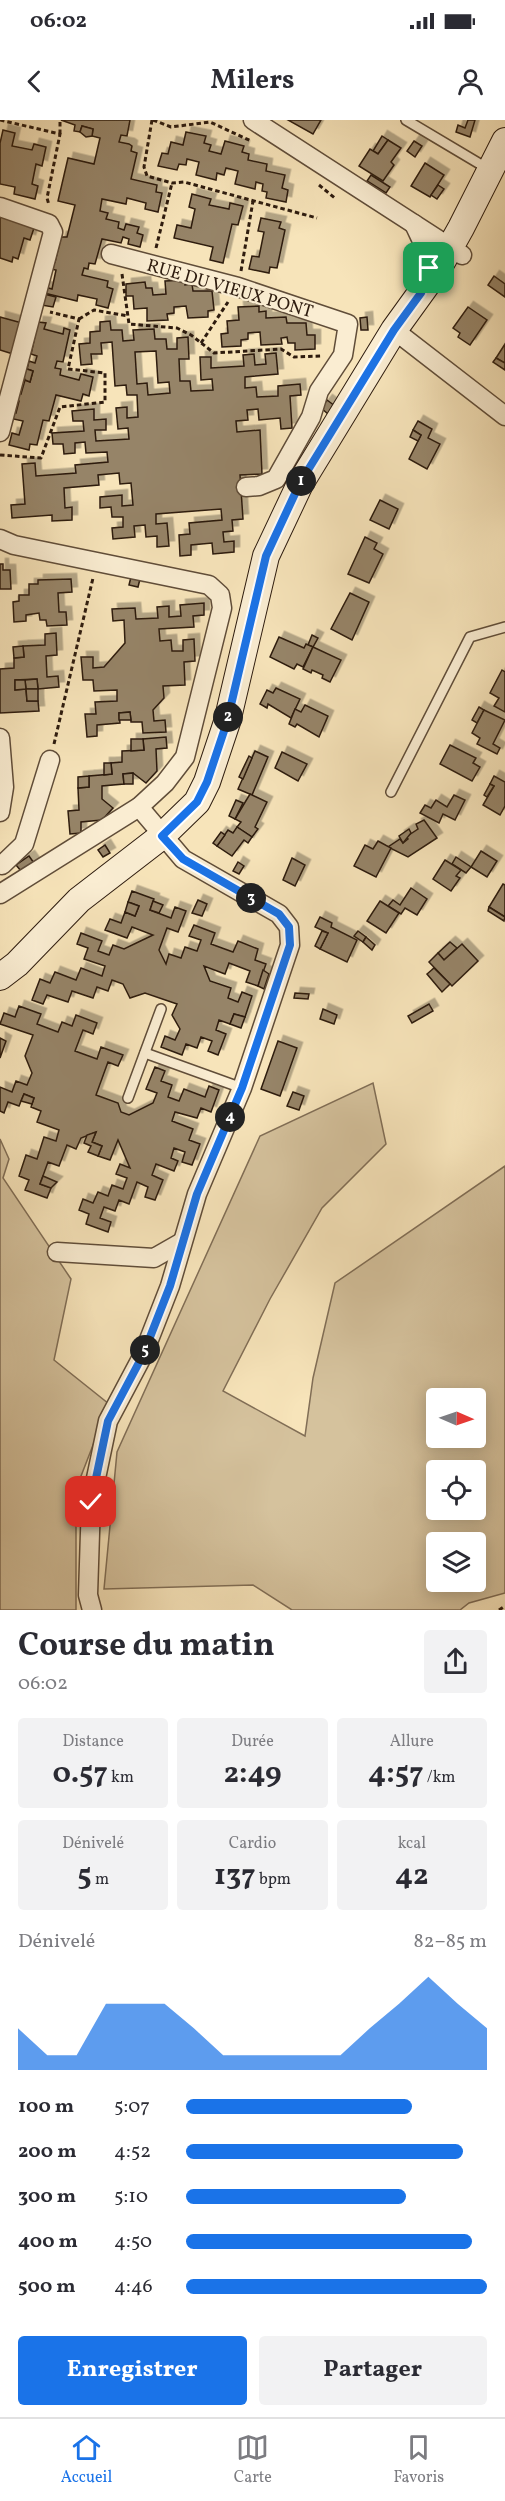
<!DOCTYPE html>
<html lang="fr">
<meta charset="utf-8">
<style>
:root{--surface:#fff;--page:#f2f2f3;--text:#2b2b33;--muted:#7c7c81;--line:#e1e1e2;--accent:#1a73e8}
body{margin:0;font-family:Vollkorn,serif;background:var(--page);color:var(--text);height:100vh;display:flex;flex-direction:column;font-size:22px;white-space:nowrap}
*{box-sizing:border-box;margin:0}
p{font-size:20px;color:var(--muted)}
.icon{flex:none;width:33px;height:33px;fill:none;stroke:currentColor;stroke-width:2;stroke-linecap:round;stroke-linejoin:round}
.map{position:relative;height:1490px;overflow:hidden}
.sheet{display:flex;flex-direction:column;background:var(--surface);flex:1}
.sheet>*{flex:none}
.needle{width:39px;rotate:92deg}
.fabs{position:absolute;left:426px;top:1268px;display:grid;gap:12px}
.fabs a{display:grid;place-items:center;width:60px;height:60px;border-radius:6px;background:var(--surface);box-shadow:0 3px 15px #0003;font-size:30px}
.pin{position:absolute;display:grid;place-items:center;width:51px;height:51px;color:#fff;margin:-26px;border-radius:12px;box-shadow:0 3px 9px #0006}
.km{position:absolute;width:30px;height:30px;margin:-15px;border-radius:50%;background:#222;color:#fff;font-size:16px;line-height:30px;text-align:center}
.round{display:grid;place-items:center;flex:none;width:63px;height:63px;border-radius:6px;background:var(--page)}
.headline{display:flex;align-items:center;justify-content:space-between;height:102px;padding:0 18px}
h1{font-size:33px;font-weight:700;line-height:45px}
.figures{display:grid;grid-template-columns:repeat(3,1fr);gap:9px;height:102px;padding:6px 18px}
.figures div{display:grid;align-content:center;border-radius:6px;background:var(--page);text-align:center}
.figures b{font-size:30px;font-weight:700}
.figures small{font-size:16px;font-weight:400}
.figures p{font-size:16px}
.chart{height:168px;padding:12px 18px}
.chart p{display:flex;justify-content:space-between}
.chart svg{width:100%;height:108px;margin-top:6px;fill:var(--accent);opacity:.7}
.button{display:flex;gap:12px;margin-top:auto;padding:12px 18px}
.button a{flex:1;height:69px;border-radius:6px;background:var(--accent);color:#fff;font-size:24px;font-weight:700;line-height:69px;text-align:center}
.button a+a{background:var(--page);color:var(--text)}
ul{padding:0 18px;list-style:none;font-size:20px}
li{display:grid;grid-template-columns:96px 72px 1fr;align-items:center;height:45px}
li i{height:15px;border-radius:8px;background:var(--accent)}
.status{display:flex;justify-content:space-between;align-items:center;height:42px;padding:0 30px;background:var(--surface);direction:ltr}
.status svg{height:16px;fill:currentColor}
header{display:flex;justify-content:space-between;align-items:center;height:78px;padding:0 18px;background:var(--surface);font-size:27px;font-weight:700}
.tab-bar{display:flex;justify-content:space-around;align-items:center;height:84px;border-top:2px solid var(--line);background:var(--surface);font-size:16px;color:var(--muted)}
.tab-bar a{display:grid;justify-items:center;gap:3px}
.tab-bar .active{color:var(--accent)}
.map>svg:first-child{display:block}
</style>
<div class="status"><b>06:02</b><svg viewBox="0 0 49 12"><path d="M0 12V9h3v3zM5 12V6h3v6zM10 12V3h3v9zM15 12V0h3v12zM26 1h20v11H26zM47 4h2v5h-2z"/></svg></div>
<header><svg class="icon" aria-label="back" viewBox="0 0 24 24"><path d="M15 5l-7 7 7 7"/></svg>Milers<svg class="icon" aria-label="person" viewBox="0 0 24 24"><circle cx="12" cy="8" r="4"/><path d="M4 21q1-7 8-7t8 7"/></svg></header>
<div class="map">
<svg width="505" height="1490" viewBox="0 0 505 1490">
<defs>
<filter id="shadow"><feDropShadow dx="5.5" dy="-5.5" stdDeviation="0" flood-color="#0004"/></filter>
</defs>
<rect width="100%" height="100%" fill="#f7e4ba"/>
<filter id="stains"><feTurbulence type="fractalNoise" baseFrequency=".00333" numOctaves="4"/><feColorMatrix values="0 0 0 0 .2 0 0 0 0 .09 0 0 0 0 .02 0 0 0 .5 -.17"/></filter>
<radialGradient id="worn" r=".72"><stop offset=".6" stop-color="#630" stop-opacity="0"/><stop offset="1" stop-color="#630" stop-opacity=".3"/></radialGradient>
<!-- green -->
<g fill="#d5c29d" stroke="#816e56" stroke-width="1.5" fill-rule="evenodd">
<path d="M 373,963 L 386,1024 L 322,1088 L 270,1179 L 223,1271 L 305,1316 L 313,1258 L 335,1163 L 505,1046 L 505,1473 L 469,1483 L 460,1490 L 292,1490 L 253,1465 L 104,1469 L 117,1332 L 260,1016 ZM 436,1278 L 476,1278 L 476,1317 L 436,1317 ZM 436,1350 L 476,1350 L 476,1389 L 436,1389 ZM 436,1422 L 476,1422 L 476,1461 L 436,1461 Z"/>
<polygon points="0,1019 9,1039 3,1058 71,1159 54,1240 109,1284 76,1369 76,1490 0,1490"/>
</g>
<!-- building -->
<g fill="#968467" stroke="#2d1b0e" stroke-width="1.5" fill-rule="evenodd" filter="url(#shadow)">
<polygon points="61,0 130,0 127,16 121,15 119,22 129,24 132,26 131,31 137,33 131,59 157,65 156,72 162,73 158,92 145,89 146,83 127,78 126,84 102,79 100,91 108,93 106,99 119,102 118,108 124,110 126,104 139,107 137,113 143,115 140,127 128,124 129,119 123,117 121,123 102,119 95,144 89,143 88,149 84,148 82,155 108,161 107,167 113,169 108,188 96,185 97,179 78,175 77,181 44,173 45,167 52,169 56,150 50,149 52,141 55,142 61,117 67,117 75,85 58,81 68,38 94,44 100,18 92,16 93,9 82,6 80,12 74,11 75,5"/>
<polygon points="288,0 321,0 313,14"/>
<polygon points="468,0 475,0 470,17 456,12 458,5 465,8"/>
<polygon points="82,6 93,9 92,16 86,17 80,12"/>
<polygon points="3,10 15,13 12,26 32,30 34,24 46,27 42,46 36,44 32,64 38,66 35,79 14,74 15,67 0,64 0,23"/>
<polygon points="186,12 206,16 204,23 211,25 209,31 221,34 225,21 244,26 242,32 249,34 248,40 267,44 266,51 285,55 282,68 288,70 286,82 266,78 267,72 262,71 263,64 256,62 255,69 235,64 238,51 226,48 224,55 217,53 216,60 196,55 199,42 187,39 186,45 179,44 177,50 158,46 162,33 168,34 171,22 183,25"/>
<polygon points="382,16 388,20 378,34 373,31"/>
<polygon points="388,20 401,28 391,42 394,45 383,61 359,46 370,29 378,34"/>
<polygon points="414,21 422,26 415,37 407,31"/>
<polygon points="425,43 444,55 430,77 411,66"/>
<polygon points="371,55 390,67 386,73 367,61"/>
<polygon points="438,65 444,69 437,79 431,75"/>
<polygon points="192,74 211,79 209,85 229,89 230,83 243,86 238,105 232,104 223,143 210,140 213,127 174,118 177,105 191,108 195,89 189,87"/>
<polygon points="0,96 34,108 30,120 24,118 18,139 13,137 12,142 0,138"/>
<polygon points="261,98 281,102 279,108 285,110 277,148 270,147 269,153 249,149 252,136 259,137 264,112 258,111"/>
<polygon points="494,156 505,164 505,177 488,165"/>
<polygon points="185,160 185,165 192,164 193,171 212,171 214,190 208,191 208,197 188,198 186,186 174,187 174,193 167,194 168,200 147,201 147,188 134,189 133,176 126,176 126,164 145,162 146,168 152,168 153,175 166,174 165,161"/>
<polygon points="44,174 56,177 53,187 41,185"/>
<polygon points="259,186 259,192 266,191 266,198 286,197 287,203 306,203 307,215 315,215 315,229 295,230 295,223 288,223 287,217 281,218 282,224 261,225 260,212 248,213 248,219 241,220 241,226 222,227 221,214 228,213 227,201 239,200 238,187"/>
<polygon points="468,187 487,200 470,225 458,217 460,213 453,208"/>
<polygon points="0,197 22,203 13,234 0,230"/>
<polygon points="367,197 368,210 361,210 360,198"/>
<path d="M 110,201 L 111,210 L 122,210 L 123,221 L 134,220 L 133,210 L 154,209 L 155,219 L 166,219 L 167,229 L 177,229 L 177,218 L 188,217 L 189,239 L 179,239 L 180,261 L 190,261 L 191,271 L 213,270 L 212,259 L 201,260 L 200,237 L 211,237 L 211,248 L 244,246 L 243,235 L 254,234 L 255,245 L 266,244 L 265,234 L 276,233 L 278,254 L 245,257 L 245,268 L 256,267 L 257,277 L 278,276 L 278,266 L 300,264 L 301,275 L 290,276 L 292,308 L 281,309 L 280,298 L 259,300 L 258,289 L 247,290 L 248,300 L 236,301 L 237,312 L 260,310 L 262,354 L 240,355 L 243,399 L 232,400 L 233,411 L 223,412 L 224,422 L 234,421 L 234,432 L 213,434 L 212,423 L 191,425 L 191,435 L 180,436 L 179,415 L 190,414 L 189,403 L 222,400 L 221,389 L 156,394 L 156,404 L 167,403 L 169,426 L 157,427 L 157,416 L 146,417 L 145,405 L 134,406 L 135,417 L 113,419 L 112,408 L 123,407 L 123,397 L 112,397 L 111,387 L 100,388 L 100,377 L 122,375 L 122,386 L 133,385 L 131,363 L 120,364 L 119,353 L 98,355 L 99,365 L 64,368 L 65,388 L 72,387 L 72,400 L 52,401 L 52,395 L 12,398 L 11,385 L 25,384 L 22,344 L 35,343 L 36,356 L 76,353 L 75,345 L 108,342 L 107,332 L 86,333 L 85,322 L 75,323 L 75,333 L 64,334 L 63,324 L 53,324 L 52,313 L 84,311 L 83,301 L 73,301 L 72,291 L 94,289 L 94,300 L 106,299 L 106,310 L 95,310 L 96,321 L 129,319 L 128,308 L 118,309 L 116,288 L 127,287 L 127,298 L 138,297 L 137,275 L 127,275 L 126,265 L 115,266 L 112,222 L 101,223 L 102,234 L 91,234 L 92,244 L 81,245 L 79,224 L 90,223 L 90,212 L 100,211 L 100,202 ZM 156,231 L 158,263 L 169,262 L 170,273 L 148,275 L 147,263 L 137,264 L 135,232 Z"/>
<polygon points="38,202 46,203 44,209 63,214 64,208 70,210 63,242 57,241 55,248 61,249 60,255 79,260 81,254 93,257 89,276 83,274 81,281 56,275 49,301 43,300 37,325 30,324 29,330 9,325 12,313 19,315 23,301 9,298 10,291 16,293 19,281 13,280 15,272 21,274 25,260 30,262 33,251 27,249 29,241 35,243 37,236 31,234"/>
<polygon points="505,224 505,243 496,238"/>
<polygon points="496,238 505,243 505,250 493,242"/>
<polygon points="27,249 33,251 30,262 25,260 23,254"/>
<polygon points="327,280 335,286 328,294 321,288"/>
<polygon points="418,301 432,309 428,318 440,324 427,349 409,339 421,315 413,310"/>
<polygon points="413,310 421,315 418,321 410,317"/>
<polygon points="380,380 398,389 389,409 370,400"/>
<polygon points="365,417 377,423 374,429 383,434 369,463 348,454"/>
<polygon points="0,444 3,444 3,450 10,450 11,469 0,469"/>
<polygon points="131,457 140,459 138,467 129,465"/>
<polygon points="71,459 72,472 58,473 59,492 66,492 67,505 47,506 46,500 40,500 39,493 26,495 26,501 14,502 13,482 19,481 19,475 29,475 29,464 38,464 38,460"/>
<polygon points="350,473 369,482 352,520 331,509"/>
<polygon points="204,483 204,495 193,496 194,507 159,509 160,521 171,520 172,531 183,531 183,520 194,519 195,541 184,542 185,565 163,566 164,578 153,590 154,601 165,600 166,612 143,613 142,602 131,602 130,592 119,593 120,603 97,605 97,616 87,617 85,594 96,594 95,582 117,581 117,570 94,571 93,560 83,560 81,537 93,537 93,548 104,547 125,523 124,500 113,501 112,489 135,488 136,499 158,498 157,487 169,486 169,497 181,496 180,485"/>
<polygon points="56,513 57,535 46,536 47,557 58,556 59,567 38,569 37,559 15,560 15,570 26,569 27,581 38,581 39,591 0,593 0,549 14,548 14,538 24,537 23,526 45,525 45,514"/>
<polygon points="312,515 318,518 313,527 308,525"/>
<polygon points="279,517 304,528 306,524 313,527 303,547 297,544 294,549 270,537"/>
<polygon points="23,526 24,537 14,538 13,527"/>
<polygon points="313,527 341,540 330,562 322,558 323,555 312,550 311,553 303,549"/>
<polygon points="502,550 505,552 505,592 494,586 499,578 490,573"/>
<polygon points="37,559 38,569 26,569 25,560"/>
<polygon points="15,560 25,560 26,569 15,570"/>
<polygon points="276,568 300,579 291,598 268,584 267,588 260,584 267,570 273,573"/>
<polygon points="26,569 38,569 38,581 27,581"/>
<polygon points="305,585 328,596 319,617 297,604 295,607 289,604 295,589 301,592"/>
<polygon points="479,587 484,590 477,603 472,600"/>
<polygon points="484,590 505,600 493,624 500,628 497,634 477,624 480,618 472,613"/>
<polygon points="130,592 131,600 119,600 119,593"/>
<polygon points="166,617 167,628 156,629 157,651 146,663 133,653 123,654 124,664 102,666 102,679 113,688 102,700 81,702 81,713 70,714 68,691 79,690 78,668 89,667 89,656 112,654 111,643 122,642 122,631 144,630 143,619"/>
<polygon points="131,619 143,619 144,630 131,631"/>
<polygon points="450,625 476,638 473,643 480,647 472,661 440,644"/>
<polygon points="255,631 268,637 252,675 238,669"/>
<polygon points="282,632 307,644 298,661 275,648"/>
<polygon points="249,636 252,638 243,659 239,657"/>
<polygon points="104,643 111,643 112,654 104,655"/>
<polygon points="133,653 133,664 124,664 123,654"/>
<polygon points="89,656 89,667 78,668 78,657"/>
<polygon points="494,656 505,662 505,686 500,695 483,685 494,666 490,664"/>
<polygon points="490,664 494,666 487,677 484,675"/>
<polygon points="250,674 267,682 255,707 258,709 252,717 237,707 241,702 235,699"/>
<polygon points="454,675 465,680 455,700 443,694 439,703 420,693 425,685 431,688 436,680 447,687"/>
<polygon points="236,680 243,683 235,699 229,696"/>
<polygon points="424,700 437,718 408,737 388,727 400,719 403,723 408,719 406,717 418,709 416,704"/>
<polygon points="237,707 252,717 248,723 244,720 232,736 217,726 228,710 233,713"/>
<polygon points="409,709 411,713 403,723 399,716"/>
<polygon points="221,712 225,715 217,726 213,723"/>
<polygon points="378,721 391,728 376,757 354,746 365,725 373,729"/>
<polygon points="105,725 110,733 103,737 98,730"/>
<polygon points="481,731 497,741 487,757 471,747"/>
<polygon points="29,736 34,743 21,751 16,745"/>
<polygon points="456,737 471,747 466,753 452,744"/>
<polygon points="292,738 305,745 295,766 283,760"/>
<polygon points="445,740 461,750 456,756 460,758 451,771 433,759"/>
<polygon points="238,742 244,746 239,754 233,751"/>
<polygon points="503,764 505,765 505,797 489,787"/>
<polygon points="411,768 427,779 417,795 405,788 401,794 388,786 393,780 400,785"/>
<polygon points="132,771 154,779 150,790 171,798 175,787 186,791 178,812 167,808 159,830 166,844 169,834 181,838 185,827 197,831 201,820 189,816 194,805 215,813 211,824 233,832 238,821 258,829 255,840 266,844 258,866 246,862 250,851 229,843 225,854 204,846 210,861 231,868 228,878 238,882 242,872 252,876 245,897 234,894 230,904 219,900 216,910 226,914 218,935 208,931 212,921 201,917 197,928 186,924 182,935 161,927 165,916 175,920 180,909 172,895 177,884 145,873 130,878 123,864 112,860 108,871 97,867 93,878 72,871 68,882 47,875 43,884 32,880 40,859 50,863 55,852 76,860 81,848 102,856 105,846 84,839 88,828 77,824 81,813 102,821 98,831 109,835 113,825 124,829 153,815 132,807 127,818 105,810 110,799 121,803 125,792 135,796 139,786 128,782"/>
<polygon points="198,780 207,784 202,796 192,793"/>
<polygon points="153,781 163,785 159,793 150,790"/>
<polygon points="380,781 399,793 386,813 367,801"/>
<polygon points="128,782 139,786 135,796 125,792"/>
<polygon points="489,787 505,797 504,801 488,791"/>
<polygon points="320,797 332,803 331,807 357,820 347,842 320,829 328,813 315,807"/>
<polygon points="322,811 328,813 320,829 315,826"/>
<polygon points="358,811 366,817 363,822 354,816"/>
<polygon points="366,817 375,825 372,830 363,822"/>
<polygon points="450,822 457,828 444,840 438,833"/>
<polygon points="462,824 478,841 452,866 429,842 438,833 444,840"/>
<polygon points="434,848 450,864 442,872 427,854"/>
<polygon points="263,850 269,854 264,869 258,866"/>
<polygon points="295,873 309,874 308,879 294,878"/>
<polygon points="429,884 433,891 412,903 408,896"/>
<polygon points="19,886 41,894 37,904 58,912 62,902 72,906 76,895 97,903 93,914 83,910 75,931 97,939 101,927 123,935 118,946 108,942 96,975 118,983 121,992 129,995 153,983 157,973 146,969 155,947 165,951 161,961 172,965 168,977 179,981 184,969 205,977 209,966 219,970 211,992 201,988 197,998 175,992 172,1001 193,1009 189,1020 200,1024 192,1045 182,1042 185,1032 174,1028 171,1038 178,1041 174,1051 156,1044 152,1055 163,1060 155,1080 145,1077 148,1067 137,1062 129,1084 119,1080 115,1091 104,1087 100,1098 111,1102 108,1112 86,1104 89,1094 79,1090 83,1079 93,1083 98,1072 108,1076 112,1065 123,1069 127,1058 116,1054 120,1044 130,1048 118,1020 110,1040 98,1036 102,1026 92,1022 96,1012 81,1018 76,1029 67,1025 59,1046 48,1042 40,1064 51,1068 47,1078 25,1070 29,1060 19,1056 26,1035 37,1039 44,1017 56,1021 59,1010 37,1002 41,991 31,987 34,978 24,974 19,986 8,982 4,993 0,991 0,967 12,972 16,961 27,965 32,953 25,936 33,915 0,904 4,893 15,897"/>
<polygon points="323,889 337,895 334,904 320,899"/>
<polygon points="234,894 245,897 241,908 230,904"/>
<polygon points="0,918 6,921 0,938"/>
<polygon points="278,921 297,928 280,976 261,969"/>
<polygon points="293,972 304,976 299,990 287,986"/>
<polygon points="24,974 34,978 32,984 21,981"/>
<polygon points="96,1012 92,1022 102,1026 98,1036 88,1032 91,1026 84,1023 87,1015"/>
<polygon points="43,1056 57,1062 51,1068 40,1064"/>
</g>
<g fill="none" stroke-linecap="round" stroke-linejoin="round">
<!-- lane casing -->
<g stroke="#604d39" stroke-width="12">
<g id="lane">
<polyline points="406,0 490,50"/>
<polyline points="391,672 470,517 505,507"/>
<polyline points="145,933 242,968"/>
<polyline points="128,978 161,889"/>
</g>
</g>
<!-- street casing -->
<g stroke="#604d39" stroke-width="21">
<g id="street">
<polyline points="253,0 462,135"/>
<polyline points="0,87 49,104 53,112 0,312"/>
<path d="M 414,104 C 425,128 433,137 424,163"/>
<polyline points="111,134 238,167 348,204 343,235 319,271 311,297 276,359 259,366 246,367"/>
<polyline points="394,210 505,296"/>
<polyline points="0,419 14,425 209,465 220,475 222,488 185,637 165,663 139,687 0,774"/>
<polyline points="0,618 4,667 0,692"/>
<polyline points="2,745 24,724 50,640"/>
<polyline points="57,1132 154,1138 182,1122"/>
<polyline points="92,1490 88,1475 91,1382 108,1301 143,1235 170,1166 197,1074 242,968 290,825 289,807 279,794 183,739 139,687"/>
</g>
</g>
<!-- secondary casing -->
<g stroke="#2d1b0e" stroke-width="28">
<polyline id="secondary" points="0,857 17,844 79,780 162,716 197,682 207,662 227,602 266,436 300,364 394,210 438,149 461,108 505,21"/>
</g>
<!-- path -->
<g stroke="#2d1b0e" stroke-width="3" stroke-dasharray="4.5 3" stroke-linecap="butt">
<polyline points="0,0 60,14 47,78 49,85"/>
<polyline points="152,0 144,47 147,56 172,63 184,62 317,98"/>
<polyline points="153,0 171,7 210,2 251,21"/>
<polyline points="60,14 60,2"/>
<polyline points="319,65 336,79"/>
<polyline points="156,128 172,63"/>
<polyline points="241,151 253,81"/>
<polyline points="122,154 129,204 177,208 191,215 214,233 281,229 294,237 323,236"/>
<polyline points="79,199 94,190 128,196"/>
<polyline points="201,223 228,182"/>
<polyline points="0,335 41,338 60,287 105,282 105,253 68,249 79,199 50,192"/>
<polyline points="54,624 93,458"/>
<polyline points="499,1490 505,1486"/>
</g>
<!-- lane -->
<use href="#lane" stroke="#faedd2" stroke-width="9"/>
<!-- street -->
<use href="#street" stroke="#faedd2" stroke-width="18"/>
<!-- secondary -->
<use href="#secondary" stroke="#faedd2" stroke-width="26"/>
</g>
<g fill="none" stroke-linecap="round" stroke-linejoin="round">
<!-- route casing -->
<g stroke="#fff" stroke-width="12">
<polyline id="route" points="91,1382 108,1301 143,1235 170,1166 197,1074 242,968 290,825 289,807 279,794 183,739 162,716 197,682 207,662 227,602 266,436 300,363 394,210 421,173 429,148"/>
</g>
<!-- route -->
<use href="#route" stroke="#1a73e8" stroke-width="8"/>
</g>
<g text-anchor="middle" stroke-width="4.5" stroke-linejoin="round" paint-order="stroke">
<!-- street labels -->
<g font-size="18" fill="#2d1b0e" stroke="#faedd2">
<text transform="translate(230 168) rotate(16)" y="6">RUE DU VIEUX PONT</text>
</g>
</g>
<rect width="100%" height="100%" filter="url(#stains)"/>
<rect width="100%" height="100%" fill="url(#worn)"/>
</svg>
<div class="fabs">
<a><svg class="needle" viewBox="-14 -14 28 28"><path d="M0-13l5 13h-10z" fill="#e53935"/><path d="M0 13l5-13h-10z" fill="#7c7c81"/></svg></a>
<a><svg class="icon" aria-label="locate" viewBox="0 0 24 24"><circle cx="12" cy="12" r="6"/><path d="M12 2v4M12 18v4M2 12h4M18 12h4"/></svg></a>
<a><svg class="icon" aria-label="layers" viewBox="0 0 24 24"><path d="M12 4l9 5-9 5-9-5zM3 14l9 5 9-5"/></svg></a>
</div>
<div class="pin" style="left:429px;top:148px;background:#1e9e55"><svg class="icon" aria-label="arrive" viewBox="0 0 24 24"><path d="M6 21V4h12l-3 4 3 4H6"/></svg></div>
<div class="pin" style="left:91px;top:1382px;background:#d93025"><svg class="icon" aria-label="check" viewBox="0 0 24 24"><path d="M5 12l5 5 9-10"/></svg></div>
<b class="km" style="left:301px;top:361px">1</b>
<b class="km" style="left:228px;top:597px">2</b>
<b class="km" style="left:251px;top:778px">3</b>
<b class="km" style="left:230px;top:997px">4</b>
<b class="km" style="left:145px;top:1230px">5</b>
</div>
<section class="sheet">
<div class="headline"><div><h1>Course du matin</h1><p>06:02</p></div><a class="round"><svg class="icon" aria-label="share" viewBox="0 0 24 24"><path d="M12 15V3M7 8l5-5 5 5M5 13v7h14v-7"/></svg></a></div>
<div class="figures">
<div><p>Distance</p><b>0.57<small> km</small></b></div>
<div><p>Durée</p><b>2:49</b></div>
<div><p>Allure</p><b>4:57<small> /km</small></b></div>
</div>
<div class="figures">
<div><p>Dénivelé</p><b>5<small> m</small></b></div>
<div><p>Cardio</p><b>137<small> bpm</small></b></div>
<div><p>kcal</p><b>42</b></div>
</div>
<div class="chart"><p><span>Dénivelé</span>82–85 m</p>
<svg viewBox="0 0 160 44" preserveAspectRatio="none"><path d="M0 44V27L10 38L20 38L30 17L40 17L50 17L60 27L70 38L80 38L90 38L100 38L110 38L120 27L130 17L140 6L150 17L160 27V44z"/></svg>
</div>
<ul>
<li><b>100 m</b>5:07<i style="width:75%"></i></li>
<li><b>200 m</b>4:52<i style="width:92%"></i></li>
<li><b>300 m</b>5:10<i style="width:73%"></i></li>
<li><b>400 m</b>4:50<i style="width:95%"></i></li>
<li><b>500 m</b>4:46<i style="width:100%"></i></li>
</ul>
<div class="button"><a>Enregistrer</a><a>Partager</a></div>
</section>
<nav class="tab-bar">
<a class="active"><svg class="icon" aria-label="home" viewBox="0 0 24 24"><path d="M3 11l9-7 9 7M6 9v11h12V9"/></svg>Accueil</a>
<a><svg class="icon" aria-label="map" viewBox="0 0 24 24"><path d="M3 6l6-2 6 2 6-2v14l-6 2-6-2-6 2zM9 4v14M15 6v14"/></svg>Carte</a>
<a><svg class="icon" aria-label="saved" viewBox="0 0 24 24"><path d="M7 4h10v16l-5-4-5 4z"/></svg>Favoris</a>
</nav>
